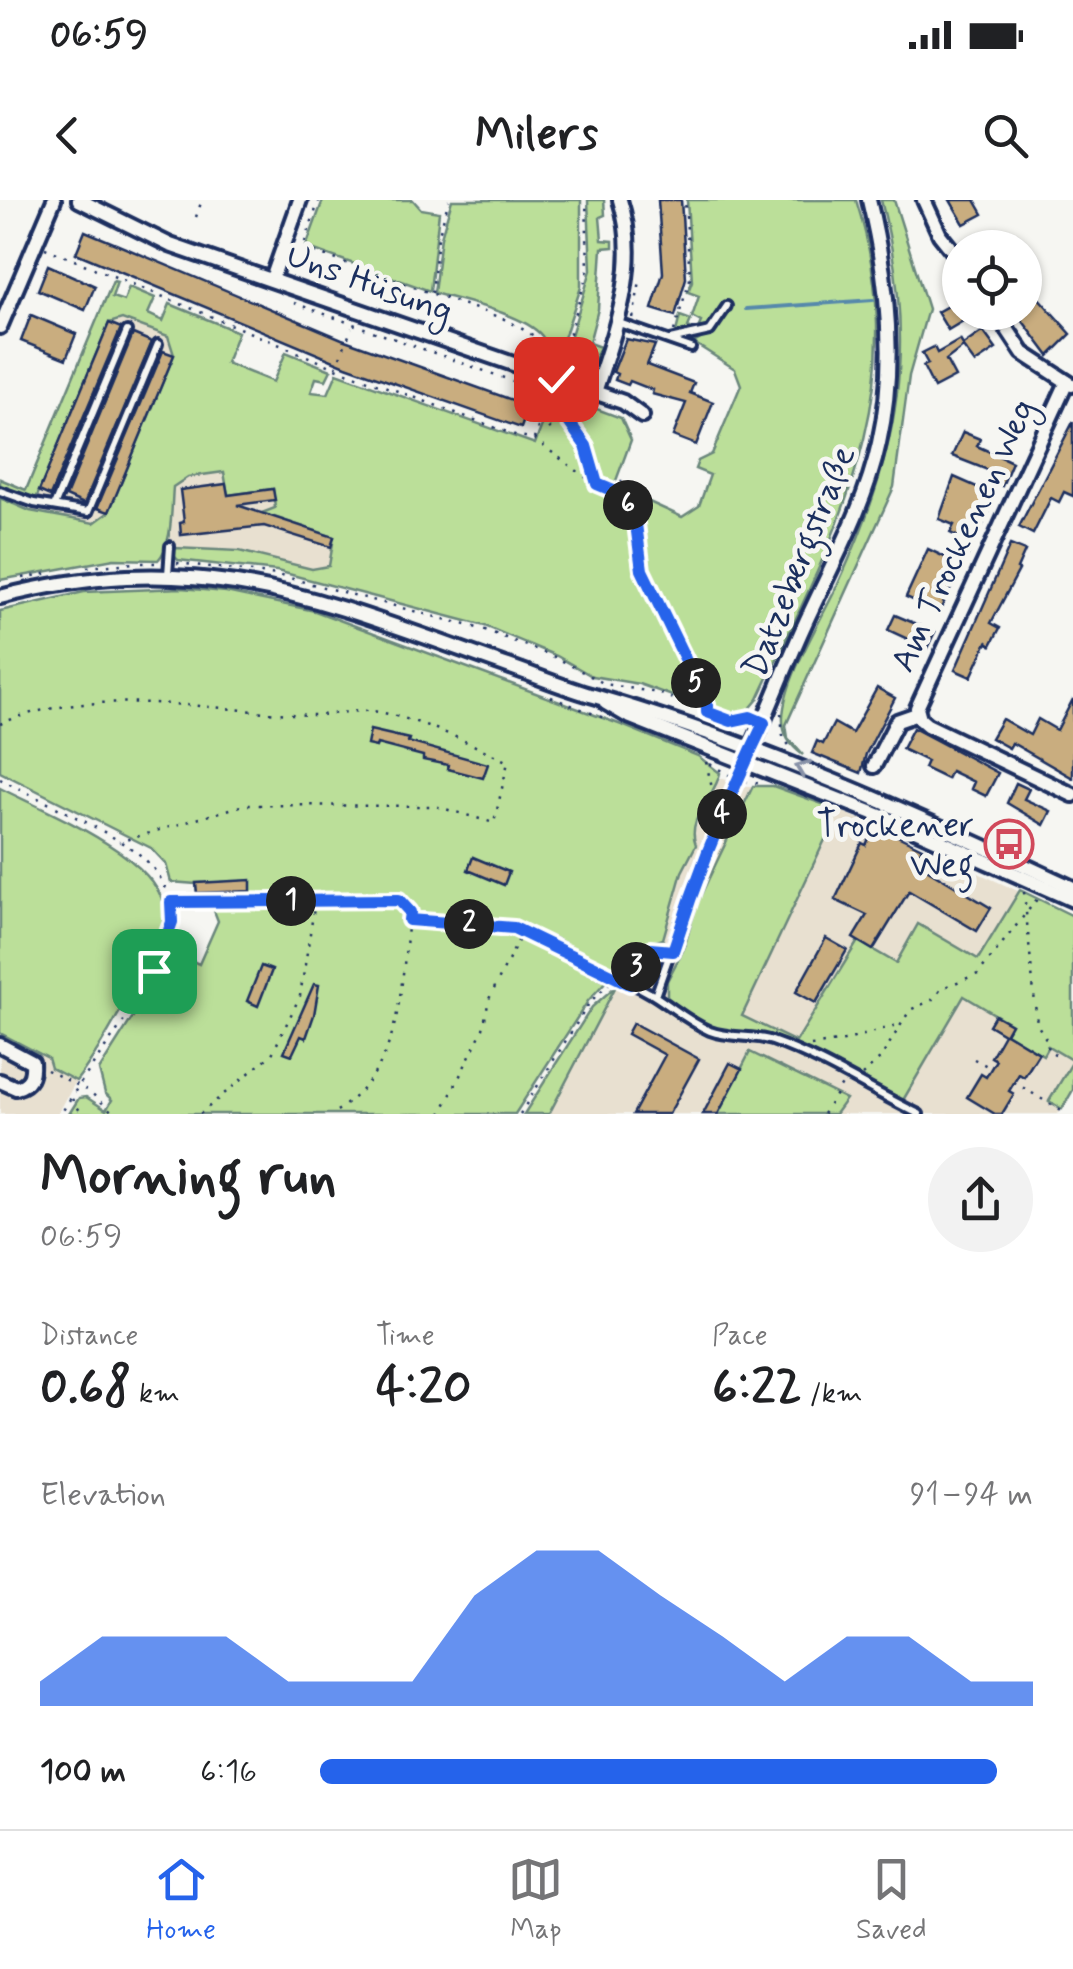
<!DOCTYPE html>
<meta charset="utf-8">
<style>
:root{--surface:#fff;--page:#f2f2f2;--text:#202124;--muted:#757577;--line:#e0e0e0;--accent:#2563eb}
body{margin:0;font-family:Mynerve,sans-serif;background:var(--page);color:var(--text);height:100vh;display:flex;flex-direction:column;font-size:38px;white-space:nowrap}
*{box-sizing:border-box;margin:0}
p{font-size:32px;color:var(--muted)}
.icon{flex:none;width:55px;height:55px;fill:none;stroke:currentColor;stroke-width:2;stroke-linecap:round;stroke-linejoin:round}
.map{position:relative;height:914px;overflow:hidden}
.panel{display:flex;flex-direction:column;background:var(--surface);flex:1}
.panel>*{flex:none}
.fabs{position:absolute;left:942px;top:30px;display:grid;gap:20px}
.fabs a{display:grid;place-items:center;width:100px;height:100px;border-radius:50%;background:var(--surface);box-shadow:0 2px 8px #0004;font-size:50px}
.pin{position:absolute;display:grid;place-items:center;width:85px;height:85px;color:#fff;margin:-42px;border-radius:20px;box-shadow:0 5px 15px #0006}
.km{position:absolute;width:50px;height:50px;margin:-25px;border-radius:50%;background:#222;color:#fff;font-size:28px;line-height:50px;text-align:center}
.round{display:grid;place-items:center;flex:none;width:105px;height:105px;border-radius:52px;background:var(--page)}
.overview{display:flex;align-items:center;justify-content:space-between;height:170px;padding:0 40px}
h1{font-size:55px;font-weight:700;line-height:75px}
.stats{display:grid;grid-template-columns:repeat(3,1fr);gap:15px;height:170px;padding:10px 40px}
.stats div{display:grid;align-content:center}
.stats b{font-size:50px;font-weight:700}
.stats small{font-size:28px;font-weight:400}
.stats p{font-size:28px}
.chart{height:280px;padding:20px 40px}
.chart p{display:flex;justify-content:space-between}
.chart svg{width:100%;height:180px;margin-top:10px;fill:var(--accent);opacity:.7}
ul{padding:0 40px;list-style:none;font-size:32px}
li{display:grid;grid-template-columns:160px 120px 1fr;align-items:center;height:75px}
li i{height:25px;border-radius:12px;background:var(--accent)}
.status{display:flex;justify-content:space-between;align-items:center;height:70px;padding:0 50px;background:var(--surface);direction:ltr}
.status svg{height:28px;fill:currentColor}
header{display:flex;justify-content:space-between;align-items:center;height:130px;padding:0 40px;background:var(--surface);font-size:45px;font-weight:700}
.menu{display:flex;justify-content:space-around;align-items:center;height:140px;border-top:2px solid var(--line);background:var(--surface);font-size:28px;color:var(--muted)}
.menu a{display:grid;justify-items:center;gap:5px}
.menu .current{color:var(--accent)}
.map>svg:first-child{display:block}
</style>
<div class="status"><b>06:59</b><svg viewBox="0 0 49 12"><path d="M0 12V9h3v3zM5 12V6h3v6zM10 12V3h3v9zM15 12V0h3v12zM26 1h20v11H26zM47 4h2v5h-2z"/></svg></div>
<header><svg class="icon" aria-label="back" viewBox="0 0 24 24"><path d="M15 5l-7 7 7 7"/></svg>Milers<svg class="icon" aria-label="search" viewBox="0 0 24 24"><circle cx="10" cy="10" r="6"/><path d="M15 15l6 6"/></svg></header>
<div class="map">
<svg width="1073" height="914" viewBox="0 0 1073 914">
<rect width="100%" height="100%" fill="#f6f6f2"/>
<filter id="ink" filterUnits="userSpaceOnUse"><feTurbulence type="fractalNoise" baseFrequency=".01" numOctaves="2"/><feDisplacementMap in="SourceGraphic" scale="20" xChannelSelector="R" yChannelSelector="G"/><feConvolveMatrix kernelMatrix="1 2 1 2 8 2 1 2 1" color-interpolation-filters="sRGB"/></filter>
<g filter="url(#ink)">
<!-- built -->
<g fill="#e8e0d0">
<polygon points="122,119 168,136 174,155 109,312 94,323 30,311 109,123"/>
<polygon points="225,271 273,289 275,309 263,313 334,337 329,367 312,369 239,351 175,348 174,356 178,360 158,360 166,347 172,314 172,287 188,277"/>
<polygon points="721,578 742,586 773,586 839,610 1073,716 1073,890 1058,914 549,914 614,789 617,772 665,733 682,672 696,645 693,637 701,608"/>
<polygon points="0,833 48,858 51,868 76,881 58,914 0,914"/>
</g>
<!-- green -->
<g fill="#bbdf99" stroke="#6b877c" stroke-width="2.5">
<polygon points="323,0 413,0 421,9 439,12 430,91 306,47"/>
<path d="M 452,0 L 581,0 L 581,87 L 556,162 L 548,160 C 547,152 547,143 542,136 C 524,114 462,101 434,93 L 441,37 Z"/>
<polygon points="588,0 604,0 605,15 600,17 602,40 613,41 613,47 602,48 598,109 589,143 600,147 588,173 569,167 565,155 591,70"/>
<path d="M 687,0 L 856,0 C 916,191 837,330 758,499 L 747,512 L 730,518 L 710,509 L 646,369 L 640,322 L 633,325 L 638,373 L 703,507 L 639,484 L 592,476 L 557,456 L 485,426 L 277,371 L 178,360 L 174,356 L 175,348 L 239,351 L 312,369 L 329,366 L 334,337 L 262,313 L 275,308 L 273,289 L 228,295 L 224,272 L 188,277 L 173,287 C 171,309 173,344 158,360 L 114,359 L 0,380 L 0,298 L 30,311 L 94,323 L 109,312 L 174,155 L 168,136 L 122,119 L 109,123 L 36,299 L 0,286 L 0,279 L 26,290 L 113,81 L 117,82 L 112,97 L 124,101 L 129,87 L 155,98 L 148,114 L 163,121 L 170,104 L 238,132 L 226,163 L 273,182 L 286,152 L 331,170 L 326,180 L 316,178 L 311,192 L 328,194 L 337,173 L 535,244 L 554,193 L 621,218 L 631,240 L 614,286 L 682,317 L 699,306 L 710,275 L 695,269 L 698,261 L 712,254 L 741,185 L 735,169 L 694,143 L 713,131 L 727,104 L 706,129 L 686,136 L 676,132 L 680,116 L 691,120 L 688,127 L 697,131 L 701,122 L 692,117 L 699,96 L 688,92 L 692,81 Z"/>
<path d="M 881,0 L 894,0 L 928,109 L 909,176 L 894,287 L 786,525 L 788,538 L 803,555 C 790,545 782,535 783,517 C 785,477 821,421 838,384 C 900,251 918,143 881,0 Z"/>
<path d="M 181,388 L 226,392 L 315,411 L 627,527 L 698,556 L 720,573 C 716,596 685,618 696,645 L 682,672 L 663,739 L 651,743 L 617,772 L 556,739 L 530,731 L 530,741 L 606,781 L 588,801 L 515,914 L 69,914 L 79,898 L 86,897 L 106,910 L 112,900 L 105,893 L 99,870 L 145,798 L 168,750 L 199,764 L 218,721 L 213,708 L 197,693 L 196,684 L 171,682 L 166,664 L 151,648 L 0,572 L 0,411 L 84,392 Z"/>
<polygon points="753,586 773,586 839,610 742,816 796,842 858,741 896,763 918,724 978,759 1020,690 1073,716 1073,890 1062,909 1049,901 1073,861 1048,846 1043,855 1006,833 1011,824 964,796 902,902 776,839 707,827 667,801 667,781 684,748 697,703"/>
<path d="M 0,588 C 44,611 172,660 165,720 C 162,746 142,775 129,796 C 112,824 97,855 76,881 L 51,868 L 48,858 L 0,833 Z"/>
<polygon points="616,786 549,914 524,914 592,807"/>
<polygon points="750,852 846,899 835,914 718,914"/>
</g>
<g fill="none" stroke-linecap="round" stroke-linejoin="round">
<!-- stream -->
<polyline stroke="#5689ab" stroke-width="4" points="746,109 873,100"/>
</g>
<!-- building -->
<g fill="#c9ad7f" stroke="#1b2f5e" stroke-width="2.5">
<polygon points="658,0 681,0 686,78 675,116 652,109 663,73"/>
<polygon points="950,0 975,0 983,14 964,24"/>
<polygon points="85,31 342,139 529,206 521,228 346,166 76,53"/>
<polygon points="48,65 95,86 85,110 38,90"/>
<polygon points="1036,95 1071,134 1049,156 1016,112 1025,112 1025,103"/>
<polygon points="960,99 960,112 978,112 948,130 937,112"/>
<polygon points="31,115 76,134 66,159 21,141"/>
<polygon points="109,123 121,128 50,296 39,291"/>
<polygon points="983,131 996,149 975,163 963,147 946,160 955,177 934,188 923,166 928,164 922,153 934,147 937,153 960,140 963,145"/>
<polygon points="133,134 152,142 84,304 66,296"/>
<polygon points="626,139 655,145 647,165 694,183 690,193 713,202 696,245 673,236 686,203 652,194 653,190 630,181 628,185 615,180 617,174 613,172"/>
<polygon points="163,151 174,155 109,312 97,308"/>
<polygon points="1073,222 1073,296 1064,292 1059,302 1051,298 1033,334 1019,327"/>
<polygon points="963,232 980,239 977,246 1012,262 1002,286 990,280 993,272 952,256"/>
<polygon points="954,277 993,294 985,310 989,312 939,412 906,397 928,349 951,360 961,338 950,333 954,325 939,319"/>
<polygon points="226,284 228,295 273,289 275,300 237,305 334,337 331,347 264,326 181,335 180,323 184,322 180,290"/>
<polygon points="1010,345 1025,351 1017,369 1019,370 991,423 1000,428 991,445 987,442 971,477 955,470"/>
<polygon points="895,415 935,432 927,448 888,430"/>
<polygon points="877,488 895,498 866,554 861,573 812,553 817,541 823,544 834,523 852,533"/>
<polygon points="1073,499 1073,578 1012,543 1009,548 991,538 1002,519 1030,535 1038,519 1057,530"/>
<polygon points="913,528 998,573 986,596 971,589 974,582 951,571 947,579 924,568 927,561 902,549"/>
<polygon points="370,530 409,539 408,542 488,564 483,578 448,569 448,565 423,560 423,556 377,544 376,547 367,545"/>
<polygon points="1016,583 1029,589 1024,599 1051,611 1044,625 1007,603"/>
<polygon points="875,625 922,648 915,662 991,708 977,731 909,691 873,750 853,738 867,715 835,700 862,643 866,645"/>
<polygon points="473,657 509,672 504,685 468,670"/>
<polygon points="251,680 251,691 197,693 196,683"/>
<polygon points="826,738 847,750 816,803 796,792"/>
<polygon points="261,766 272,770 258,806 247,801"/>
<polygon points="314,784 319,785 314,815 306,838 301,836 292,855 284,852"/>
<polygon points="995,815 1011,824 1006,833 1039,853 1024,877 1019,874 1009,891 1014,894 1002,914 995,914 967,897 981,874 986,877 996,860 991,857 1004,834 989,825"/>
<polygon points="633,823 699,859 669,914 633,914 665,855 627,834"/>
<polygon points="730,863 742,869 718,914 703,914"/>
</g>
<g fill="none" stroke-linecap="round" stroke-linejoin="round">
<!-- lane casing -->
<g stroke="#1b2f5e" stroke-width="14">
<g id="lane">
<polyline points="619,123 691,148"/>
<polyline points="670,140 710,131 727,106"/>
<polyline points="0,291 34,303 88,312 158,144"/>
<polyline points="54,306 127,131"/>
<polyline points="168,375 170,346"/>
<path d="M 673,751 L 650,749 L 637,765 L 631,784 C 661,795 680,818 710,831 C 730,839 752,834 772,841 C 823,859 870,890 919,914"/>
<polyline points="656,793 693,688 745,562"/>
</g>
</g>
<!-- street casing -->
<g stroke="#1b2f5e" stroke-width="20">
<g id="street">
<polyline points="79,0 170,45 623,202 642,216"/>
<polyline points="924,0 940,35 960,60"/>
<polyline points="272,79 300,0"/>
<polyline points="996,112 1023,153 1072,185"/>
<polyline points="0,127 54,0"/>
<polyline points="1067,182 917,508 920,519 927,525 1073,595"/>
<path d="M 595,192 C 615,130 641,65 620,0"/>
<path d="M 0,397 C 203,345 320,400 508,466 C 537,476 565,488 594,496 C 760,544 917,615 1073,688"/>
<polyline points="606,503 628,516 906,626 1073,700"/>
<path d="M 745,562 C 766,518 783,472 803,428 C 830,368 865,308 879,243 C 897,163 888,79 869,0"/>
<polyline points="874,566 897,521 917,514"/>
<path d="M 0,845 L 32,862 C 33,876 30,884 16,888 L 0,881"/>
</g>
</g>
<!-- path -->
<g stroke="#1b2f5e" stroke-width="2.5" stroke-dasharray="2.5 8" stroke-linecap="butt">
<polyline points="319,0 303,48 507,120 541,140 546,160"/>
<polyline points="196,17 202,0"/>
<polyline points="45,48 336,168 515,235 534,239 549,195"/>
<polyline points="432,93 438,37 449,0"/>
<polyline points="294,103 549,194 587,246 597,284 623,298 629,306 637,323 642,370 707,504 707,512"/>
<polyline points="633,118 640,81"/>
<polyline points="674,131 690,79 685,0"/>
<polyline points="561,164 588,70 586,0"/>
<polyline points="336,167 352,128"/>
<polyline points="549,229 562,216"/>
<polyline points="534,239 595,284"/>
<polyline points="616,291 622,280"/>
<polyline points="142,363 159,363"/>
<polyline points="177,363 278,375 485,430 557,458 605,484 658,493 731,521 752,518"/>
<polyline points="87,367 134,363"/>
<polyline points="23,378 50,373"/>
<polyline points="551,497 604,518"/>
<polyline points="781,513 783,537 793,551"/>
<path d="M 0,524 C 91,484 214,511 310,515 C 333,516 358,508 379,512 C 423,521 469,542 508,562 L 494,623 L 435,606 L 244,605 L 119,642"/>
<polyline points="706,562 712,588 720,601"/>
<polyline points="710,564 729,575"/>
<path d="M 0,579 C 44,602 93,623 135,651 C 156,666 176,696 171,723 C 158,789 94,856 61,914"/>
<polyline points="745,581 762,584"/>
<polyline points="1024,692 1037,824 1048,842 1047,849 1061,858"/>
<path d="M 171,702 L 399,700 L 410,712 C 399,789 405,870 332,914"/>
<polyline points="410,720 514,727 525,734"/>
<polyline points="811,846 844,841 900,824"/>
<polyline points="974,859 991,868"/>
<polyline points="47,870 89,891 115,914"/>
<polyline points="862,875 880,859 910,810 932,800 942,788 978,774 1038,698"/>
<polyline points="1014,882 1063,912"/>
<polyline points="72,899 82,914"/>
<polyline points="200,914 272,854 300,796 315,702"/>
<polyline points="441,914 483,829 489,799 520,737 538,738 615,778"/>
<polyline points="520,914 590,802 615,778 620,780"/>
<polyline points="823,914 843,883"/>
</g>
<!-- lane -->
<use href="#lane" stroke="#f6f6f2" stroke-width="6"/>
<!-- street -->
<use href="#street" stroke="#f6f6f2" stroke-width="12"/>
</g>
<!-- one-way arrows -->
<defs><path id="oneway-chevron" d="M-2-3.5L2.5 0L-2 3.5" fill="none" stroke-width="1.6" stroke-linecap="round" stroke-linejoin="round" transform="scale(2.5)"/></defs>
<use stroke="#8892a8" href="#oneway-chevron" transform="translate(802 568) rotate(-158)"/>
</g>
<g fill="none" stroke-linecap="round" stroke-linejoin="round" filter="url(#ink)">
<!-- route casing -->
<g stroke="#fff" stroke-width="20">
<path id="route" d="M 154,771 L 172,722 L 171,702 L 399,700 L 410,712 L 409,720 L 514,728 L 630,784 L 637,765 L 650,749 L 673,751 C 698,672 728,597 764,523 L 750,517 L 731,521 L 707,512 L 707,504 L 642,370 L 636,324 L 629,306 L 616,292 L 597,284 L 586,246 L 549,194 L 556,179"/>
</g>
<!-- route -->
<use href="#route" stroke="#2563eb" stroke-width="12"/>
</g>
<!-- icons -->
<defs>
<g id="bus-ring" transform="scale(2.5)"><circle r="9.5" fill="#f6f6f2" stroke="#d1495b" stroke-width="1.5"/><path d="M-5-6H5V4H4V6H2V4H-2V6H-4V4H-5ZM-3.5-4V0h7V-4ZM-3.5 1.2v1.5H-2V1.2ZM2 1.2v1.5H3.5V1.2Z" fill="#d1495b"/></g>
</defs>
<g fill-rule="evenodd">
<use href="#bus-ring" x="1009" y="644"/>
</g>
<g text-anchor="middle" stroke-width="10" stroke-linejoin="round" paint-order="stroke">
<!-- street labels -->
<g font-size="35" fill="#1b2f5e" stroke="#f6f6f2">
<text transform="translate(370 82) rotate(20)" y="12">Uns Hüsung</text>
<text transform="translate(962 335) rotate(-65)" y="12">Am Trockenen Weg</text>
<text transform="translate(798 361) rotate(-68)" y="12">Datzebergstraße</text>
</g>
<!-- poi labels -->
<g font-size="35" fill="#1b2f5e" stroke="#f6f6f2" text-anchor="end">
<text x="974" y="636">Trockener<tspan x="974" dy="40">Weg</tspan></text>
</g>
</g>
</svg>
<div class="fabs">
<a><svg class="icon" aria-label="locate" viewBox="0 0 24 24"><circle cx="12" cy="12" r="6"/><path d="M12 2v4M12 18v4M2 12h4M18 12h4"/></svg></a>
</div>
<div class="pin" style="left:154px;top:771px;background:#1e9e55"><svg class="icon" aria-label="arrive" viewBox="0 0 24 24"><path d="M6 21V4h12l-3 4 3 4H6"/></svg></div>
<div class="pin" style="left:556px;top:179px;background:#d93025"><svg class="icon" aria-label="check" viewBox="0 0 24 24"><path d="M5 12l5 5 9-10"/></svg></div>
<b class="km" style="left:291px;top:701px">1</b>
<b class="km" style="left:469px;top:724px">2</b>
<b class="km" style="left:636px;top:767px">3</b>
<b class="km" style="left:722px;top:614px">4</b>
<b class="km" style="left:696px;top:483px">5</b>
<b class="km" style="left:628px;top:305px">6</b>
</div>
<section class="panel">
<div class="overview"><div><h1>Morning run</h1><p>06:59</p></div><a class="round"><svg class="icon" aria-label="share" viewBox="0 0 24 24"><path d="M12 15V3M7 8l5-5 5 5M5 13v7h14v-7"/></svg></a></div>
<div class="stats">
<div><p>Distance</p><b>0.68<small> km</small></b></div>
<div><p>Time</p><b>4:20</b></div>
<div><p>Pace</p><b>6:22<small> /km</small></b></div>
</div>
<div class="chart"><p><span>Elevation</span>91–94 m</p>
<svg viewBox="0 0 160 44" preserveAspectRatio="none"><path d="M0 44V38L10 27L20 27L30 27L40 38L50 38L60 38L70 17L80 6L90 6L100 17L110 27L120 38L130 27L140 27L150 38L160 38V44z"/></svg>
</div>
<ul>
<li><b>100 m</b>6:16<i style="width:95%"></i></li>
</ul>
</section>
<nav class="menu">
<a class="current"><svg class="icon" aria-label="home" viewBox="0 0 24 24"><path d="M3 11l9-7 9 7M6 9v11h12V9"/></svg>Home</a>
<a><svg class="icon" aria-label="map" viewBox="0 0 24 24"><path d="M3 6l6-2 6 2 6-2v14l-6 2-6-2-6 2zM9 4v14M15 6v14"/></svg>Map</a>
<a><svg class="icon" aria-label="saved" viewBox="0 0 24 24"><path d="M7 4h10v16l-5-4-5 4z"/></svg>Saved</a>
</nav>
